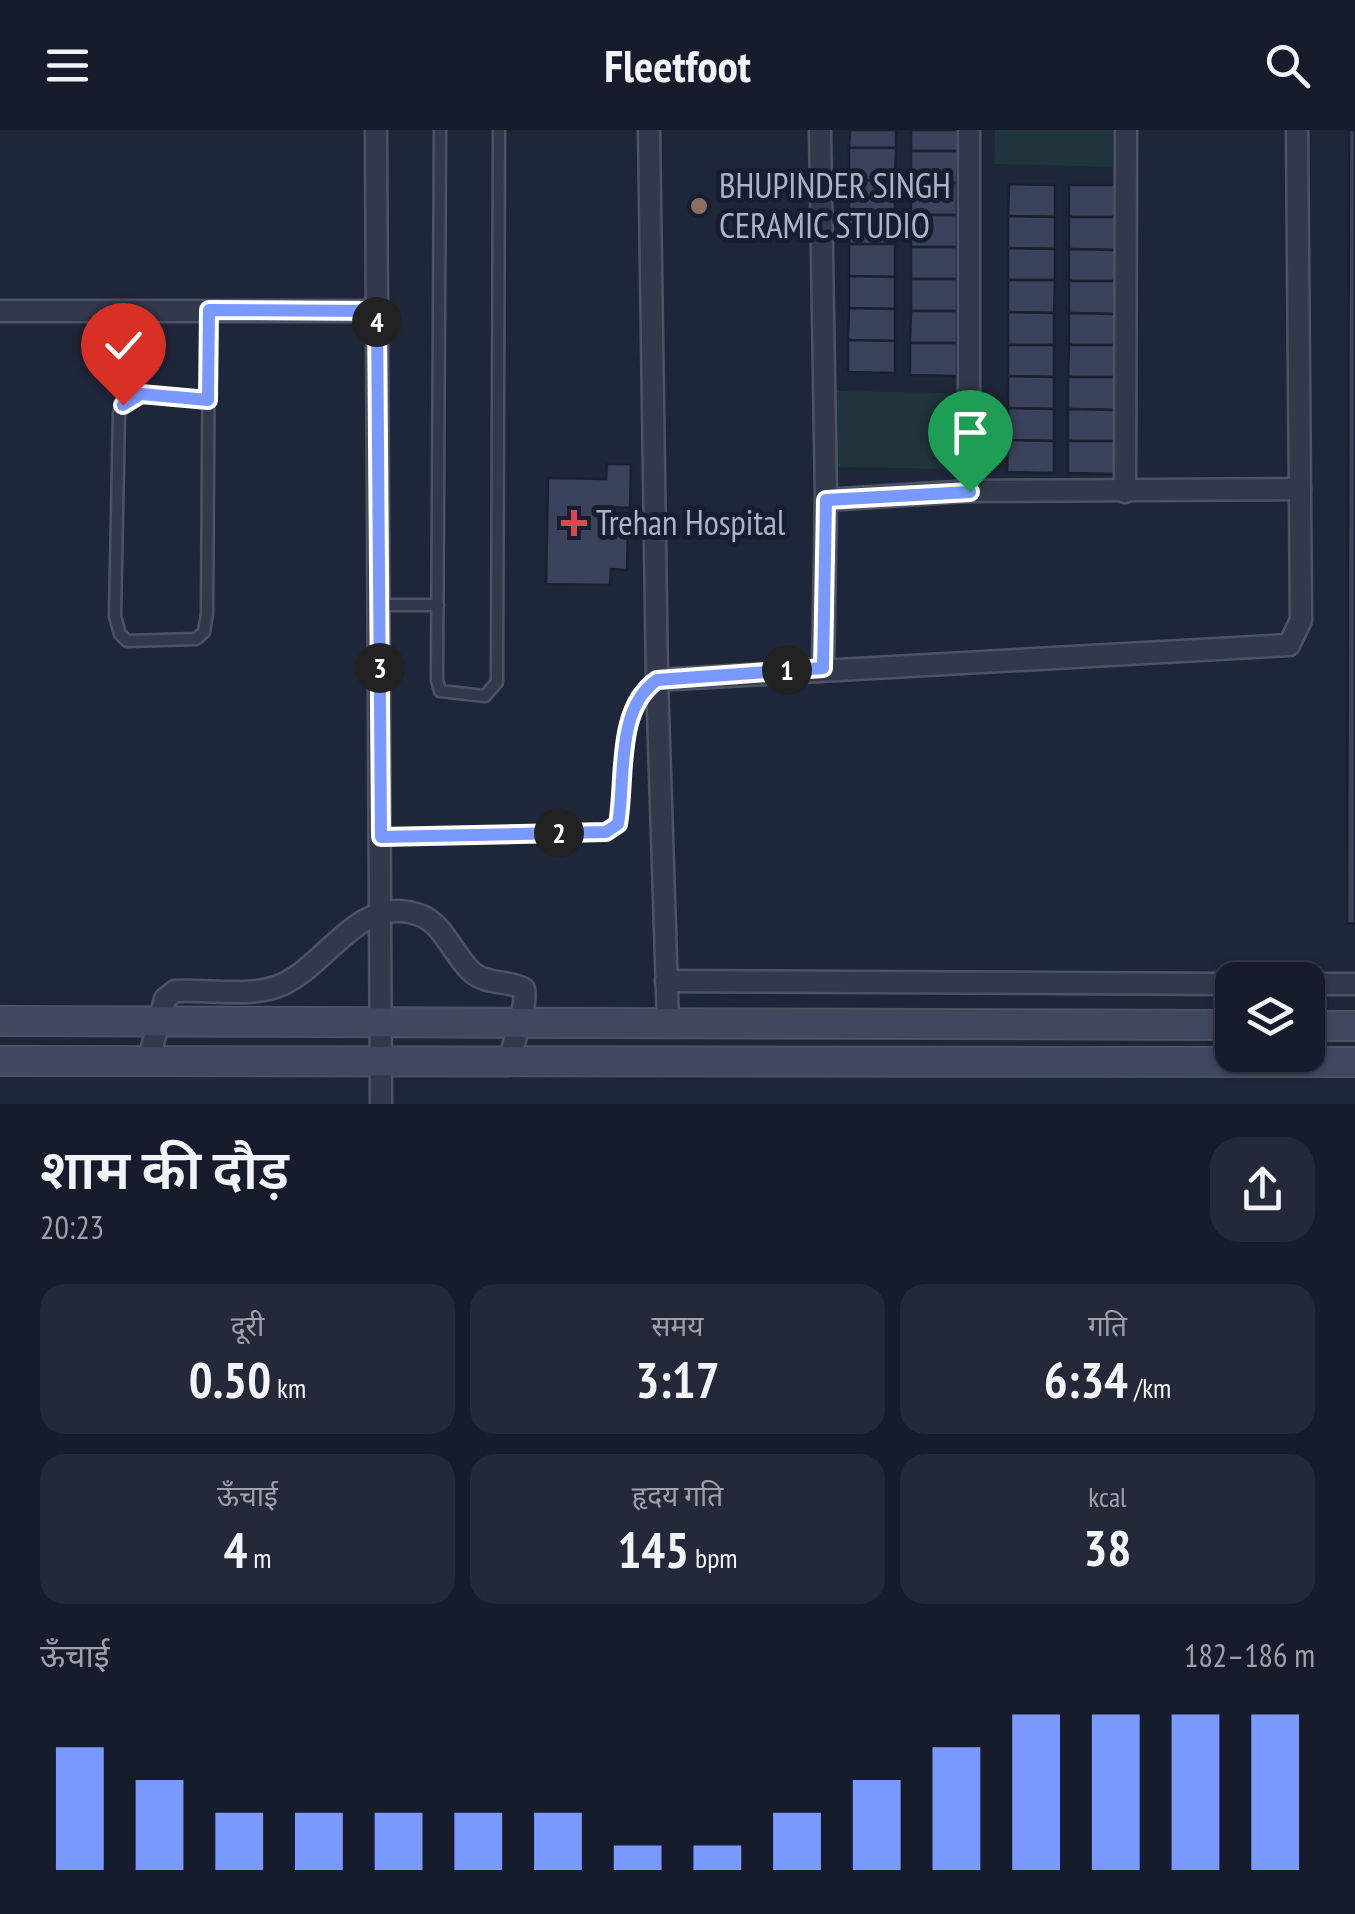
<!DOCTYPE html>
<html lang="hi">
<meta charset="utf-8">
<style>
:root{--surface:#161c2c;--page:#232938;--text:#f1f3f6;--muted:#9ea1a9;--line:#353a48;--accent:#7a99ff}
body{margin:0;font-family:"PT Sans Narrow","Noto Sans Devanagari",sans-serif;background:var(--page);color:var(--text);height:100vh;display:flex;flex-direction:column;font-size:38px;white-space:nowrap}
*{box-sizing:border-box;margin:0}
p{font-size:32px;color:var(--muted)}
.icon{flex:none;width:55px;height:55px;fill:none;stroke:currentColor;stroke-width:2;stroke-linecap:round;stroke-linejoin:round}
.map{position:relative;height:974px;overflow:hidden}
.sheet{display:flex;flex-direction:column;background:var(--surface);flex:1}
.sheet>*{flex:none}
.controls{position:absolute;left:1215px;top:832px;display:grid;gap:20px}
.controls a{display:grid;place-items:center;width:110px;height:110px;border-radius:20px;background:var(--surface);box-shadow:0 2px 8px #0004,0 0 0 2px var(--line);font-size:50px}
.pin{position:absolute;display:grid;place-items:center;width:85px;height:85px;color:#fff;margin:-102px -42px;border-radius:50% 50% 50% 0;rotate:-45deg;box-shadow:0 0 10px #0007}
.pin .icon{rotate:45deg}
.km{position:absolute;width:50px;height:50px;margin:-25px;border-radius:50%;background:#222;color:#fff;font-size:28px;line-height:50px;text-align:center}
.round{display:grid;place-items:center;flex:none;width:105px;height:105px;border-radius:30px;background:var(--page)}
.headline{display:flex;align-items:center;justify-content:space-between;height:170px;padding:0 40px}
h1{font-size:55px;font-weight:600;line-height:75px}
.stats{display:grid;grid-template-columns:repeat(3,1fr);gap:15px;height:170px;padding:10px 40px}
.stats div{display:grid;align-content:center;border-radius:25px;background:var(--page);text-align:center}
.stats b{font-size:50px;font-weight:600}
.stats small{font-size:28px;font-weight:400}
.stats p{font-size:28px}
.chart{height:280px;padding:20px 40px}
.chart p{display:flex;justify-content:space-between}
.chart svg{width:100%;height:180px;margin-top:10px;stroke:var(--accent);stroke-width:6}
header{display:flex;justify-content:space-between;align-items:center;height:130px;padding:0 40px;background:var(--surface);font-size:45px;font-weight:600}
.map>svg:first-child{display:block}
</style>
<header><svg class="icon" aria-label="menu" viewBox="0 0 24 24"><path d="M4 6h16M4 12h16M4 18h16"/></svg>Fleetfoot<svg class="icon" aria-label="search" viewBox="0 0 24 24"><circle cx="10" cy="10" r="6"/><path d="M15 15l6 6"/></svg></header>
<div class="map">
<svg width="1355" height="974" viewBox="0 0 1355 974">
<rect width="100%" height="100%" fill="#1e263a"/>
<!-- green -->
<g fill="#20343b">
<polygon points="995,0 1113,0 1112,37 994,34"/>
<polygon points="837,261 955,263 954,339 836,337"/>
</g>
<!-- building -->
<g fill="#3a435b" stroke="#1a2031" stroke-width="2.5">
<polygon points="850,0 896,0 896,18 849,18"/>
<rect x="911" y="0" width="47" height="21"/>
<polygon points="1349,0 1355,0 1355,794 1347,793"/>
<polygon points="849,18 896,18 895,51 849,50"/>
<polygon points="911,21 958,21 957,53 911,53"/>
<polygon points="849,50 895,51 895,82 849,82"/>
<rect x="911" y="53" width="46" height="32"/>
<polygon points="1009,54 1055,55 1055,87 1008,86"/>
<rect x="1069" y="55" width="47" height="32"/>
<rect x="849" y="82" width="46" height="32"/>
<rect x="911" y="85" width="46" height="32"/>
<polygon points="1008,86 1055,87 1055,119 1008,118"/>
<polygon points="1069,87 1116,87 1115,120 1069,119"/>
<polygon points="849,114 895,114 895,147 849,146"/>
<rect x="911" y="117" width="46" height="32"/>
<polygon points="1008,118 1055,119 1055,150 1008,150"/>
<polygon points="1069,119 1115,120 1115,151 1069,151"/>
<polygon points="849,146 895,147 895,179 849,178"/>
<rect x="911" y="149" width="46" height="32"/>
<polygon points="1008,150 1055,150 1054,183 1008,182"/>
<polygon points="1069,151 1115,151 1115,184 1069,183"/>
<polygon points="849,178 895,179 895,211 848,210"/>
<polygon points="911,181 957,181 957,213 910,213"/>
<polygon points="1008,182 1054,183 1054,215 1008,215"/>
<polygon points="1069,183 1115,184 1115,215 1069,215"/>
<polygon points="848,210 895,211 895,243 848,242"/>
<polygon points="910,213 957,213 957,246 910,245"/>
<polygon points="1008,215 1054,215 1054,247 1008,246"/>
<polygon points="1069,215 1115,215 1115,247 1068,247"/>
<polygon points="1008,246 1054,247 1054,279 1008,278"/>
<polygon points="1068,247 1115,247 1115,280 1068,279"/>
<polygon points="1008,278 1054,279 1054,311 1008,310"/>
<polygon points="1068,279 1115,280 1115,311 1068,311"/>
<polygon points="1008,310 1054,311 1054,343 1007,342"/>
<polygon points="1068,311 1115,311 1115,344 1068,343"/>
<polygon points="607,334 631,334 630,378 612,377 612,395 628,395 627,440 611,439 610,455 546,454 548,348 606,349"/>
</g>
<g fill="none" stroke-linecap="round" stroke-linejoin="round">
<!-- lane casing -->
<g stroke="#4d5365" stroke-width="15">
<g id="lane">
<polyline points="440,0 437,550 440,561 485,566 497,552 499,0"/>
<polyline points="208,270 141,264 130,267 119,283 115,486 120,504 127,511 196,509 204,502 207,484 209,180"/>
<polyline points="379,475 438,475"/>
<polyline points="381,707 606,702 617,694 632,577 637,566 656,550"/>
</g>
</g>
<!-- street casing -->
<g stroke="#4d5365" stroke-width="25">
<g id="street">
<polyline points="376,0 381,974"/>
<polyline points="649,0 657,550 668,893"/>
<polyline points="820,0 826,370 823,538"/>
<polyline points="969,0 969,361"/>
<polyline points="0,181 377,181"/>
<polyline points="1125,362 1126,0"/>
<polyline points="826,370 969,361 1300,359"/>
<polyline points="657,550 1289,515 1301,490 1297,0"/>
<polyline points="666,851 1232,854"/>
<polyline points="1308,854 1355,854"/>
<path d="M 148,932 L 165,869 L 175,861 C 207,859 245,867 276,857 C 326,840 359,760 422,786 C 444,795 455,828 473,843 C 488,855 509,850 524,859 C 528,874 512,915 509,933"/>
</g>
</g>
<!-- secondary casing -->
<g stroke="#4d5365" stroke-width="32">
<g id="secondary">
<polyline points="0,891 1232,895"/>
<polyline points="1308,896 1355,896"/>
<polyline points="0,931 1355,932"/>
</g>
</g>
<!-- lane -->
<use href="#lane" stroke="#32394a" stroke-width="10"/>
<!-- street -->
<use href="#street" stroke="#32394a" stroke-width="20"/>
<!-- secondary -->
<use href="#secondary" stroke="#40475e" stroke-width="28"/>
</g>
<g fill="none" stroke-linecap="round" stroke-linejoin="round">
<!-- route casing -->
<g stroke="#fff" stroke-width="20">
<path id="route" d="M 123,275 L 141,264 L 208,270 L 209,180 L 377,181 L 381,707 L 606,702 L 618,694 C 626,648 615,579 657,550 L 823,538 L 826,370 L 970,362"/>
</g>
<!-- route -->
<use href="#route" stroke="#7a99ff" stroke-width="12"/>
</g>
<!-- markers -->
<circle fill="#8d6e63" stroke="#181e2f" stroke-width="4" cx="699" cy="76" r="10"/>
<path fill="#e0444e" stroke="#181e2f" stroke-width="4" d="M569 378h10v10h10v10h-10v10h-10v-10h-10v-10h10z"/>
<g text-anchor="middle" stroke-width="10" stroke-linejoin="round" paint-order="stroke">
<!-- poi labels -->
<g font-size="35" fill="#acb3c7" stroke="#181e2f" text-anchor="start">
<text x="719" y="68">BHUPINDER SINGH<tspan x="719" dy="40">CERAMIC STUDIO</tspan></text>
<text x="596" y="405">Trehan Hospital</text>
</g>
</g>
</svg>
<div class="controls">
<a><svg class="icon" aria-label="layers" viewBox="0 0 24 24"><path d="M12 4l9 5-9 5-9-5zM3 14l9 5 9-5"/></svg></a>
</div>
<div class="pin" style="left:970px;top:362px;background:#1e9e55"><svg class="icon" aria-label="arrive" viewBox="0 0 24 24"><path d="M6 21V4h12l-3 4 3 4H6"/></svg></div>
<div class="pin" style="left:123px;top:275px;background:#d93025"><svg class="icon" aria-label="check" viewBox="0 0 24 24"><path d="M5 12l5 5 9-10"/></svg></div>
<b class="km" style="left:787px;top:540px">1</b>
<b class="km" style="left:559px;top:703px">2</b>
<b class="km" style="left:380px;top:538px">3</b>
<b class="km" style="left:377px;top:192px">4</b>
</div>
<section class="sheet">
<div class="headline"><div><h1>शाम की दौड़</h1><p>20:23</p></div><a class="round"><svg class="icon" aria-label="share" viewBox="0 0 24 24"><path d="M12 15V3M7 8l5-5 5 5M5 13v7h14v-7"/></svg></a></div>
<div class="stats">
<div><p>दूरी</p><b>0.50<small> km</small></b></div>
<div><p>समय</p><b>3:17</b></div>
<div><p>गति</p><b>6:34<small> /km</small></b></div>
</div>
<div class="stats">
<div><p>ऊँचाई</p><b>4<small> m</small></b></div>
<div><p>हृदय गति</p><b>145<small> bpm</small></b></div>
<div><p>kcal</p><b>38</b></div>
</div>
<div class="chart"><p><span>ऊँचाई</span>182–186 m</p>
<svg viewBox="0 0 160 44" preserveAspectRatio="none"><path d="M5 44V14M15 44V22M25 44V30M35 44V30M45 44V30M55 44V30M65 44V30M75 44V38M85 44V38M95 44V30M105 44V22M115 44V14M125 44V6M135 44V6M145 44V6M155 44V6"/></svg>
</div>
</section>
